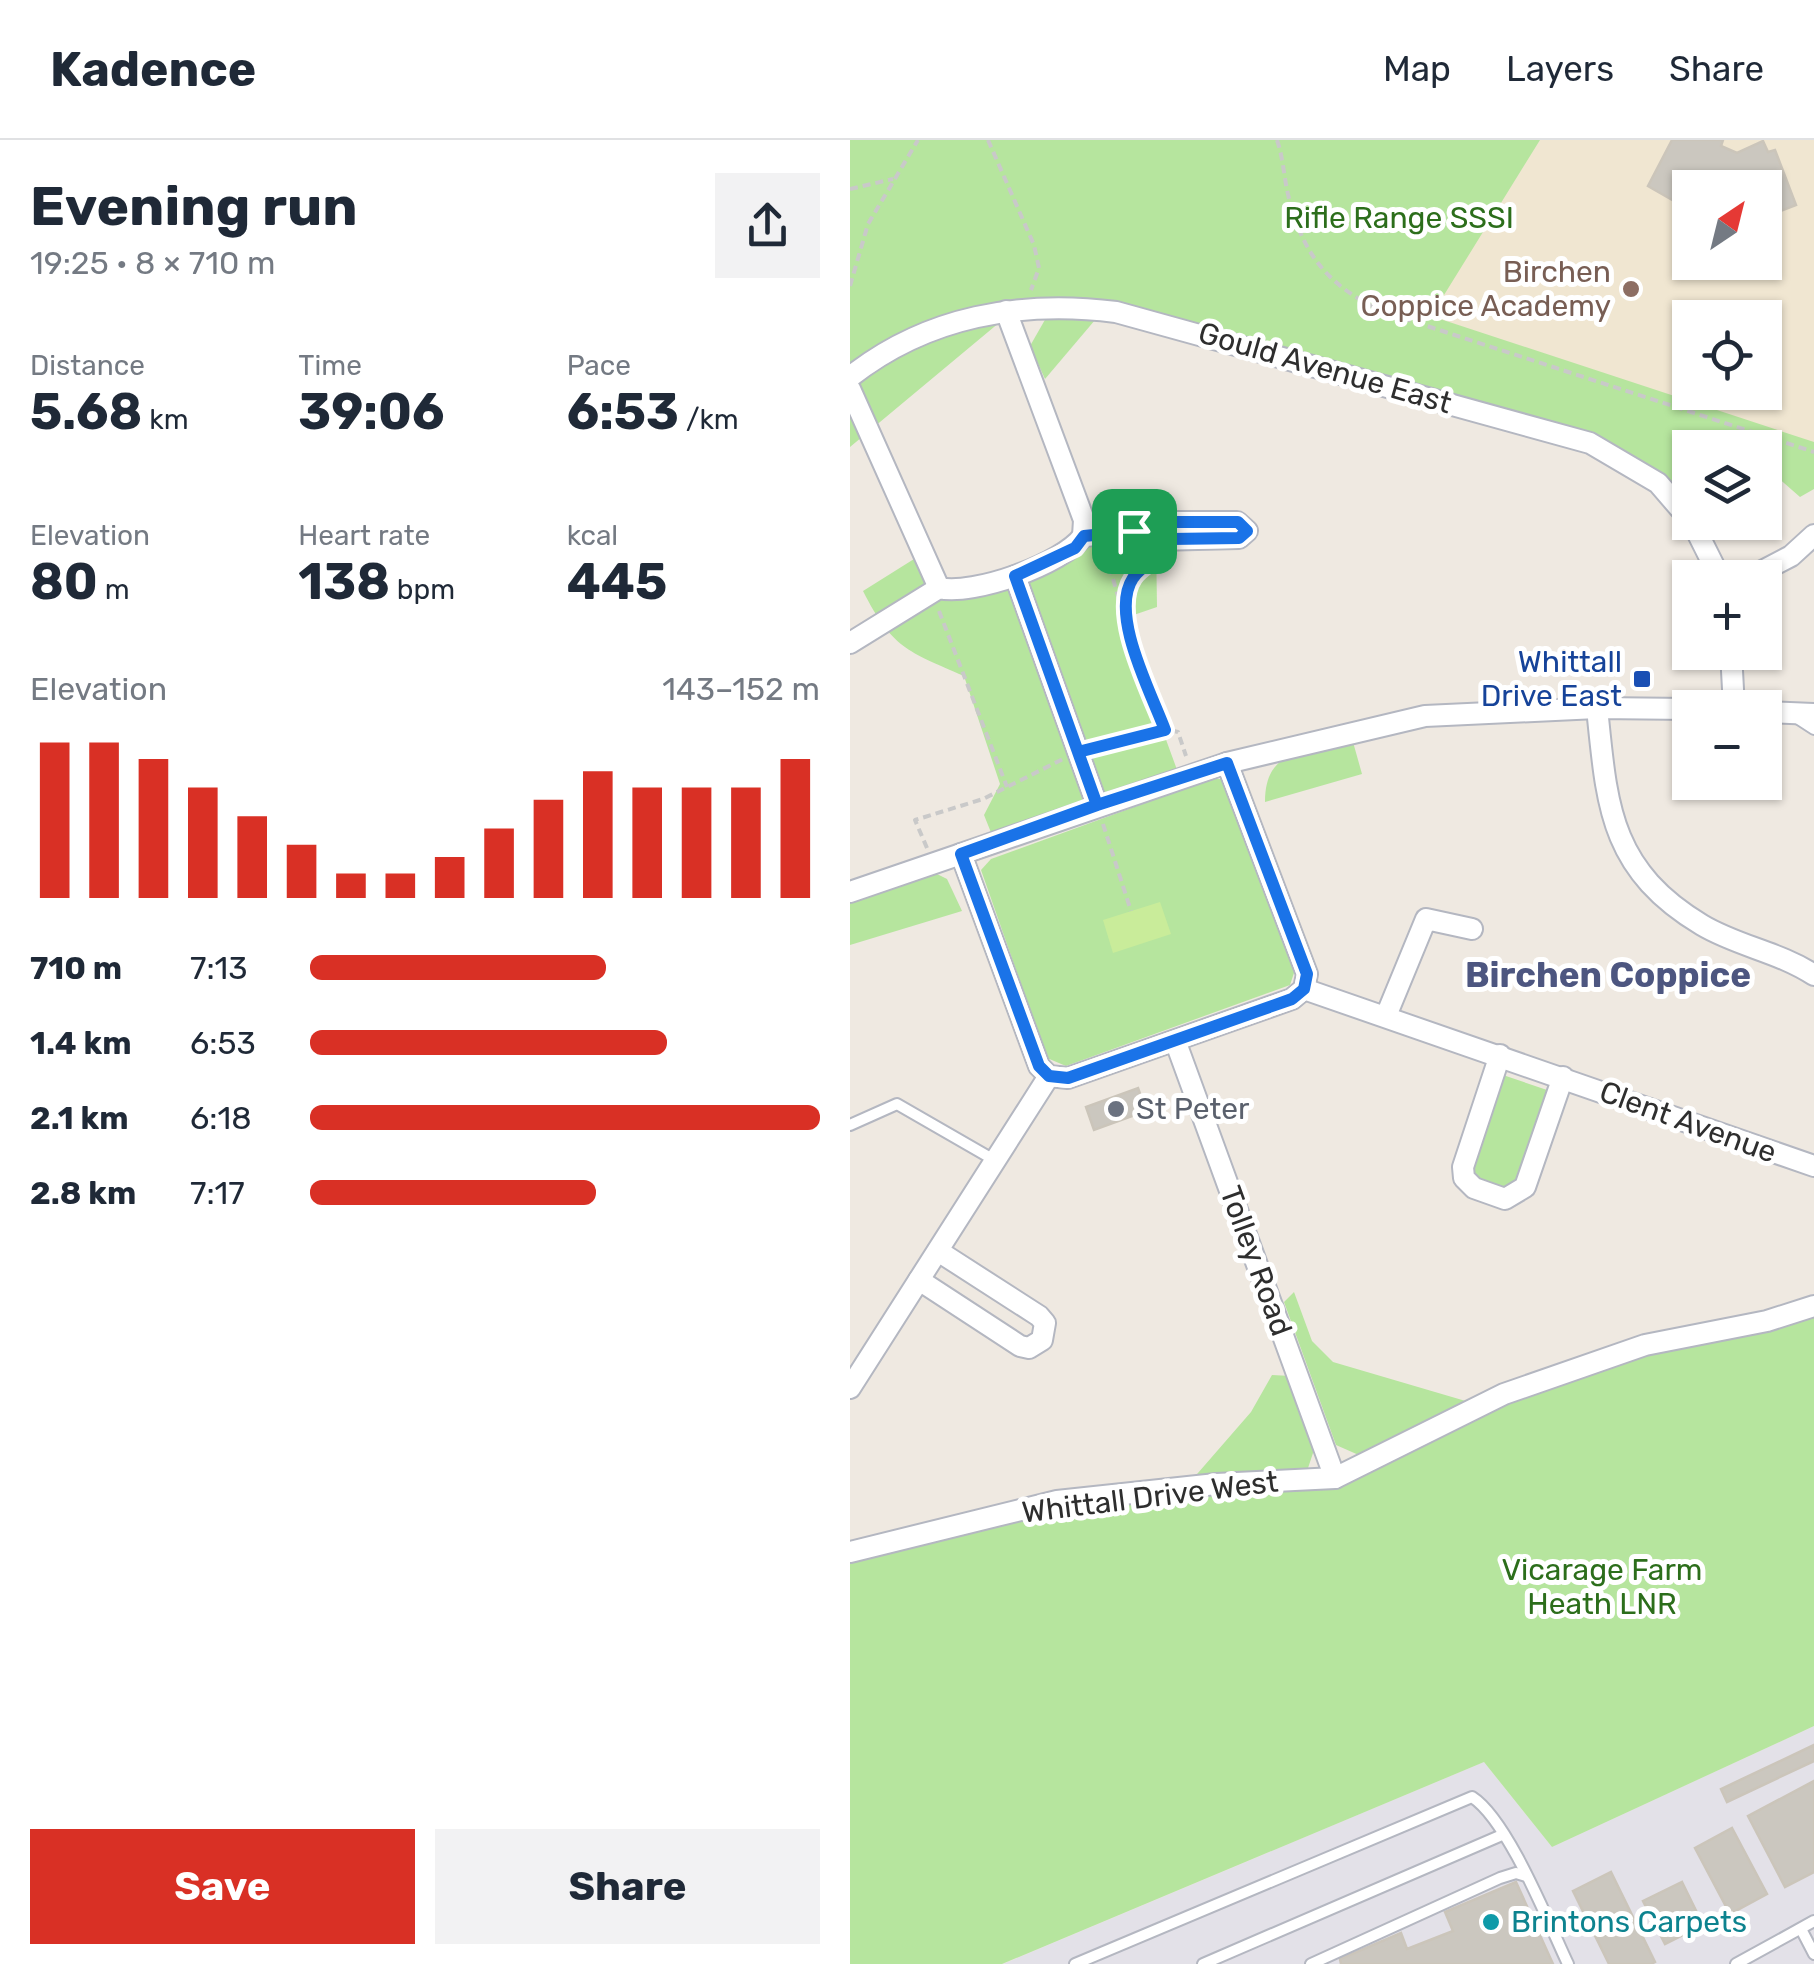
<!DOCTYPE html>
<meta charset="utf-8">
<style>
:root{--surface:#fff;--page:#f2f2f3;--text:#1f2937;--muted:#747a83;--line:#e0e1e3;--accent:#d93025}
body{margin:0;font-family:Rubik,sans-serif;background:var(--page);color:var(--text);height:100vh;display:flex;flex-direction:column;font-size:38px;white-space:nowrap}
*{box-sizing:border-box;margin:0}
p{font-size:32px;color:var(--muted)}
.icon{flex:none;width:55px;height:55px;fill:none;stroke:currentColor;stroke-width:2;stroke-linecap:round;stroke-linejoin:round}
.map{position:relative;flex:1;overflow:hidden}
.details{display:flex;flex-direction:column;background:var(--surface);width:850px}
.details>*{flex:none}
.needle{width:65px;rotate:35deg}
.buttons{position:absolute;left:822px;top:30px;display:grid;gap:20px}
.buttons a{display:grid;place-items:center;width:110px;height:110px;border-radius:0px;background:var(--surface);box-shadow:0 2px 8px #0004;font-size:50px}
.pin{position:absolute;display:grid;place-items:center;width:85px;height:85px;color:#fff;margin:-42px;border-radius:20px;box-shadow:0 5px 15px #0006}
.round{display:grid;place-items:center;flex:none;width:105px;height:105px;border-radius:0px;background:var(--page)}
.headline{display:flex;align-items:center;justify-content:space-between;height:170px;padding:0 30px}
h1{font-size:55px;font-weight:700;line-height:75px}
.metrics{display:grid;grid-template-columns:repeat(3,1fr);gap:15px;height:170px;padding:10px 30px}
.metrics div{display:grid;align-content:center}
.metrics b{font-size:50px;font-weight:700}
.metrics small{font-size:28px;font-weight:400}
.metrics p{font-size:28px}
.chart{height:280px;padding:20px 30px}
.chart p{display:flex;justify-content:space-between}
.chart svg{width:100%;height:180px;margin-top:10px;stroke:var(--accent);stroke-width:6}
.button{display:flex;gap:20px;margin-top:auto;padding:20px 30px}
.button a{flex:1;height:115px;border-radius:0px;background:var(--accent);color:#fff;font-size:40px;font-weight:700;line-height:115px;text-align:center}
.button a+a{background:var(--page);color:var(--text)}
ul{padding:0 30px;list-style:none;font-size:32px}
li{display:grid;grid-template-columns:160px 120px 1fr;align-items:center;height:75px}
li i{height:25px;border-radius:12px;background:var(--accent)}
header{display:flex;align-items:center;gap:60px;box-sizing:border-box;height:140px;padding:0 50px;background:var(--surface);border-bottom:2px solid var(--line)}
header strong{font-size:48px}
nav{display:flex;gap:55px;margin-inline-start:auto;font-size:35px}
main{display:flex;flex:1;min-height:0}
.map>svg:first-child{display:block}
</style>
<header>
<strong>Kadence</strong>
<nav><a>Map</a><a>Layers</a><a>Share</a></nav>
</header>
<main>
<section class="details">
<div class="headline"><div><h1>Evening run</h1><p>19:25 · 8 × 710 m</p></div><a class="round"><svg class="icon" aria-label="share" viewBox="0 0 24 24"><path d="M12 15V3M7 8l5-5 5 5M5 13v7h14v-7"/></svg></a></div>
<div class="metrics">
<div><p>Distance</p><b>5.68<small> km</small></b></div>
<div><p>Time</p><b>39:06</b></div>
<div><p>Pace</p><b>6:53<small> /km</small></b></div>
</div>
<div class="metrics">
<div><p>Elevation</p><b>80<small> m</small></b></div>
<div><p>Heart rate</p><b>138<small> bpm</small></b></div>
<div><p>kcal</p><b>445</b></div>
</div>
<div class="chart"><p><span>Elevation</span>143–152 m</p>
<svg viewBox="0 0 160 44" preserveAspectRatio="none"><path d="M5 44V6M15 44V6M25 44V10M35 44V17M45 44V24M55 44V31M65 44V38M75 44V38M85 44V34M95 44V27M105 44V20M115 44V13M125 44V17M135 44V17M145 44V17M155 44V10"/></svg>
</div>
<ul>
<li><b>710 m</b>7:13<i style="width:58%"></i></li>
<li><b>1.4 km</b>6:53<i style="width:70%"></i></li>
<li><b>2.1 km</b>6:18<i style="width:100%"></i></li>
<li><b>2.8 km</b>7:17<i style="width:56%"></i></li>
</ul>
<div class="button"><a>Save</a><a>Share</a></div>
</section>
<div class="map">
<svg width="964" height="1824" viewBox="0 0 964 1824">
<rect width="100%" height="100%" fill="#efe9e1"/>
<!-- industrial -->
<polygon fill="#e3e1e8" points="964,1586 964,1824 153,1824 634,1622 702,1707"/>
<!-- education -->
<path fill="#f0e6d1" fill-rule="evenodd" d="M 690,0 L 964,0 L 964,303 L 580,176 ZM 840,48 L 915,48 L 915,122 L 840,122 ZM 840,178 L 915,178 L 915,252 L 840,252 Z"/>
<!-- green -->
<g fill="#b6e59e">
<polygon points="0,0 690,0 581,176 964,302 964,349 950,357 926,336 915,337 915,308 840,308 840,364 821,345 760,305 505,228 174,162 0,307"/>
<polygon points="215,175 245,180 195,239 180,206 196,178"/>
<path d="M 233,396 L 306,400 L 307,467 L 272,479 L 330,638 L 144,700 L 134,675 L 150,644 L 114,536 C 57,511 42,508 13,451 L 72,414 L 105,452 Z"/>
<path d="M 503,602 L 512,634 L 415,662 C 415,606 458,612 503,602 Z"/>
<polygon points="361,639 371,639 378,648 447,824 440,845 216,926 197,918 131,730 141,719"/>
<polygon points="85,733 97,739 112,771 0,805 0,763"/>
<polygon points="653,935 697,950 667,1045 654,1051 629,1041 621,1027"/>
<polygon points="444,1152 462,1201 483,1222 619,1262 511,1316 486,1305 434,1162"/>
<polygon points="964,1166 964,1586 702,1707 634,1622 152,1824 0,1824 0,1416 207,1361 485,1338 654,1254"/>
<polygon points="422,1235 441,1236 464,1310 458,1328 446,1334 341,1341 401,1272"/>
</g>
<!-- pitch -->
<polygon fill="#c9ec9a" points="310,762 321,794 263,813 253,780"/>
<!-- building -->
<g fill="#cbc7bf" stroke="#cbc5ba" stroke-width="2.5">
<polygon points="822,0 873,0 871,6 887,13 913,1 918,12 925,10 946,65 915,77 915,48 840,48 840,70 798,46"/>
<polygon points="288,948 296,971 244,990 236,967"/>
<polygon points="964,1605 964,1621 877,1662 871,1649"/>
<polygon points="964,1641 964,1732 935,1747 898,1676"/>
<polygon points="882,1688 917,1754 880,1774 845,1708"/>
<polygon points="761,1732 805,1822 801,1824 759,1824 723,1751"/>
<polygon points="666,1742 703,1824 491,1824 490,1819 551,1793 557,1809 603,1791 595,1772"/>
<polygon points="832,1742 853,1785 815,1804 793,1761"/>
</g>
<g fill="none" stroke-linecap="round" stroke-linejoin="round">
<!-- lane casing -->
<g stroke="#b4b7c1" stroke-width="14">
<g id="lane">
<polyline points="944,576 964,589"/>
<polyline points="0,985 47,964 146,1021"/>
<polyline points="951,1789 964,1814"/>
<path d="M 225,1824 L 622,1657 C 658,1680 699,1784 718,1824"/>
<polyline points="353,1824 652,1695"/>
<polyline points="461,1824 650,1738 666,1733 676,1736"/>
<polyline points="886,1824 964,1781"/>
</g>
</g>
<!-- street casing -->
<g stroke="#b4b7c1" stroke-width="24">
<g id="street">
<polyline points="156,171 234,380 233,396"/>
<path d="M 0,237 C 77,176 171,160 266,172 L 740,303 L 808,343 L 840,380"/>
<polyline points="0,249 89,448"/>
<polyline points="842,382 870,438"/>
<polyline points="165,436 247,665"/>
<polyline points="899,438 941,416 964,395"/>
<path d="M 0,503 L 89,448 C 123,456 213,424 233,396 L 284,391 L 308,382 L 387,382 L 397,391 L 389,398 L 306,400 L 284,391"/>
<polyline points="881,512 884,568"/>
<path d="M 747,568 C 757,665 759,729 852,785 C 887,806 929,812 964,835"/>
<polyline points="915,572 964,574"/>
<polyline points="111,714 189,926 199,936 218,938 442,859 454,849 457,834 377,623"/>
<polyline points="0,752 377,623 575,576 747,568 840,569"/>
<polyline points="454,849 964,1026"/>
<polyline points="536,876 576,779 622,789"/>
<polyline points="326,903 485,1338"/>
<polyline points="650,915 613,1027 614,1038 624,1048 655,1059 675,1047 713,937"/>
<polyline points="69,1140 170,1206 179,1208 192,1200 195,1183 189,1176 88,1111"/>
<polyline points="0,1248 199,936"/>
<polyline points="0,1412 207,1361 366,1344 485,1338 654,1254 795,1205 917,1181 964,1166"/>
</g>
</g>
<!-- path -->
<g stroke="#c9c9c9" stroke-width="4" stroke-dasharray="8 5" stroke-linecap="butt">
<polyline points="138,0 184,105 189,128 181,150"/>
<path d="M 427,0 C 434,20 434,42 440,62 C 455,119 482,148 534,172 L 964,312"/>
<polyline points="0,49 43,39"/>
<polyline points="0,146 18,84 68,0"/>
<polyline points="256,414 271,467"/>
<polyline points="306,419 283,438 272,472 315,589"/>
<polyline points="89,471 157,647"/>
<polyline points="245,607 315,589 328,592 336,616"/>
<polyline points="253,684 281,771"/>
<polyline points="77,708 65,680 133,659 213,619"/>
</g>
<!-- lane -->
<use href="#lane" stroke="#fff" stroke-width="10"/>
<!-- street -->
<use href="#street" stroke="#fff" stroke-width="20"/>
</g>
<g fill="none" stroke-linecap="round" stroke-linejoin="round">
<!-- route casing -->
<g stroke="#fff" stroke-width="20">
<path id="route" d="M 284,391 L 234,396 L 225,408 L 165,436 L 247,665 L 377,623 L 457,834 L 454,849 L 442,859 L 218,938 L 199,936 L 189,926 L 111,714 L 247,665 L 228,612 L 315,590 C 301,552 259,474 283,438 C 293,422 314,420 320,399 L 389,398 L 397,391 L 388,382 L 308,382 L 284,391"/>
</g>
<!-- route -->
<use href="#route" stroke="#1a73e8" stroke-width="12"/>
</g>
<!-- markers -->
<circle fill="#8d6e63" stroke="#fff" stroke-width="4" cx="781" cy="149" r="10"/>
<rect fill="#1a4fb4" stroke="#fff" stroke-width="4" x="782" y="529" width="20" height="20" rx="5"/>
<circle fill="#6b7280" stroke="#fff" stroke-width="4" cx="266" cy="969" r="10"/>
<circle fill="#0f9aa8" stroke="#fff" stroke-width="4" cx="641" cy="1782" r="10"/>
<g text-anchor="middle" stroke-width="10" stroke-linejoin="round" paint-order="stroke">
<!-- park labels -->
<g font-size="30" fill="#2c6e1b" stroke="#fff">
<text x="549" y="88">Rifle Range SSSI</text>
<text x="752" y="1440">Vicarage Farm<tspan x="752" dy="34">Heath LNR</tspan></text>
</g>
<!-- education labels -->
<g font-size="30" fill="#785e54" stroke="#fff" text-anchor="end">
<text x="761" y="142">Birchen<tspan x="761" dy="34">Coppice Academy</tspan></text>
</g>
<!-- street labels -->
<g font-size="30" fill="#2e2e2e" stroke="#fff">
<text transform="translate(475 228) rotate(16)" y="10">Gould Avenue East</text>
<text transform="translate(838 982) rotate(20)" y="10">Clent Avenue</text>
<text transform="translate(406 1121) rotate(70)" y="10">Tolley Road</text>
<text transform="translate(300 1357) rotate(-7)" y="10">Whittall Drive West</text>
</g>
<!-- transit labels -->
<g font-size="30" fill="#164399" stroke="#fff" text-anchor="end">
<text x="772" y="532">Whittall<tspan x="772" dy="34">Drive East</tspan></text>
</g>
<!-- worship labels -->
<g font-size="30" fill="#5b616d" stroke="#fff" text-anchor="start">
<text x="286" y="979">St Peter</text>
</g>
<!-- culture labels -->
<g font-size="30" fill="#0d838f" stroke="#fff" text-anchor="start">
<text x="661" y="1792">Brintons Carpets</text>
</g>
<!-- quarter labels -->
<g font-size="35" font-weight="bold" fill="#4d5680" stroke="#fff">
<text x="758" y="847">Birchen Coppice</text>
</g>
</g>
</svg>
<div class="buttons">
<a><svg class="needle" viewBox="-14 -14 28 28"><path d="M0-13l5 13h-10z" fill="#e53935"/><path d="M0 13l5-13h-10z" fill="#747a83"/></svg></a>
<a><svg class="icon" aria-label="locate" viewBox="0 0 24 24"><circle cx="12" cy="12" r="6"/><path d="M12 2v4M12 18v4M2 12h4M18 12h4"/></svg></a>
<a><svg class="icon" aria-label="layers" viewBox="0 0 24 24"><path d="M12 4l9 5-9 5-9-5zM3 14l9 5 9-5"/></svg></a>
<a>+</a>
<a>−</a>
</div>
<div class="pin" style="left:284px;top:391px;background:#1e9e55"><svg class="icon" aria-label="arrive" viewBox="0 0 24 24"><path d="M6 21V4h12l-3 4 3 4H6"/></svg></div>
</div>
</main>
